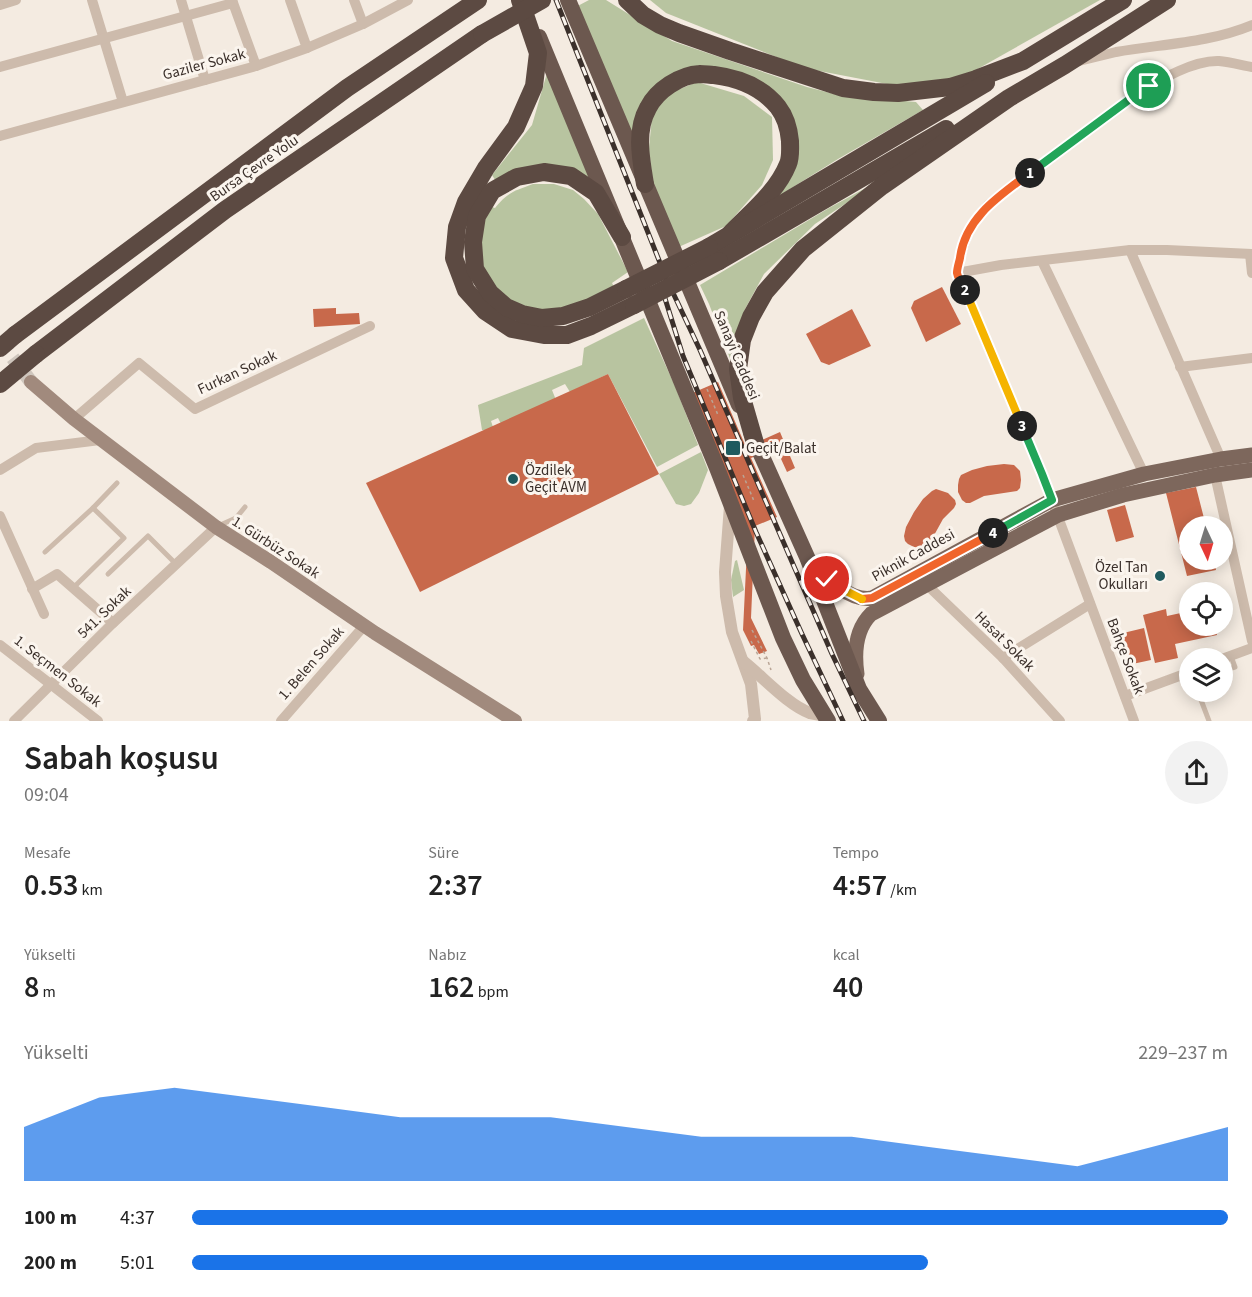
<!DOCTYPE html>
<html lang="tr">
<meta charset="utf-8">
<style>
:root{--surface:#fff;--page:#f2f2f2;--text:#222;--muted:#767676;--accent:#1a73e8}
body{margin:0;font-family:"Source Sans 3",sans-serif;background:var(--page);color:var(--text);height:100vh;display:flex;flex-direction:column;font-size:22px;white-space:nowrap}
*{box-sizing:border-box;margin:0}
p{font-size:20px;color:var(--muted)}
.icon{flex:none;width:33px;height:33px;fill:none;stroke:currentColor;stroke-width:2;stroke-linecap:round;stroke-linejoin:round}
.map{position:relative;height:721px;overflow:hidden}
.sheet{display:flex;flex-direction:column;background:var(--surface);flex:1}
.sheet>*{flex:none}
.needle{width:39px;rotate:176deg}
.tools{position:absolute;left:1179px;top:516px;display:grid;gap:12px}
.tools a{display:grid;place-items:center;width:54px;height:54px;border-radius:50%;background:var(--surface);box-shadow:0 3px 15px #0003;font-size:30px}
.pin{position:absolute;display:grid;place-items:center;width:51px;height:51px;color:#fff;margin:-26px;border:3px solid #fff;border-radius:50%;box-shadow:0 2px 6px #0007}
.km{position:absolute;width:30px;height:30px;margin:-15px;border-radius:50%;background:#222;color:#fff;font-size:16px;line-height:30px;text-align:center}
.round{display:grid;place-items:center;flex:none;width:63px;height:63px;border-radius:32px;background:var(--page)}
.headline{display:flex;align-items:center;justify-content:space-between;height:102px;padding:0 24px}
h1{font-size:33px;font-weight:600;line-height:45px}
.metrics{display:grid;grid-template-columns:repeat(3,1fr);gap:9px;height:102px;padding:6px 24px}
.metrics div{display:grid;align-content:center}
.metrics b{font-size:30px;font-weight:600}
.metrics small{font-size:16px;font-weight:400}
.metrics p{font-size:16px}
.chart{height:168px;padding:12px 24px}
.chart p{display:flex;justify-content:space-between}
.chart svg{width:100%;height:108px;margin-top:6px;fill:var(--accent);opacity:.7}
ul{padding:0 24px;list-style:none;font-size:20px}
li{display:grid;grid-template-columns:96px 72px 1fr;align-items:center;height:45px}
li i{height:15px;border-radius:8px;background:var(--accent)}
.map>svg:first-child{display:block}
</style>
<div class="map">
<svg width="1252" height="721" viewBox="0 0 1252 721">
<rect width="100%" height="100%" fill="#f4ebe1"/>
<!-- green -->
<g fill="#b8c4a0">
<polygon points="589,0 606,0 672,41 807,87 838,95 916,102 923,110 838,159 777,197 796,153 751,80 699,65 671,78 634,137 572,9"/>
<polygon points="650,0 1100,0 958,80 913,89 804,68 666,13"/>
<polygon points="547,73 592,184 575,173 497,183 492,175 532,125"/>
<polygon points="697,82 744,96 772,117 773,160 762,185 726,226 674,249 653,185 649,149 653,105 675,91"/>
<polygon points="884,178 815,224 764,274 745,309 731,361 709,304 700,285 829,208"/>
<path d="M 533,184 L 554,184 L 573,190 L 584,199 L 598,214 L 628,272 L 612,283 L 614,287 L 571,309 L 527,309 L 503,297 L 489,279 L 481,261 L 480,238 L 484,220 L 492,207 L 495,208 C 508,192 514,191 533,184 Z"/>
<polygon points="644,318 675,386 698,445 657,467 608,374 570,392 565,384 552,390 556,400 502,426 498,418 491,421 494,430 482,430 478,405 582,365 584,348"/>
<polygon points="701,452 708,470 699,493 691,504 684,506 676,504 659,474"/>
<polygon points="737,560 744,590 733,597 731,580 735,561"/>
</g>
<!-- building -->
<g fill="#c8694b">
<polygon points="942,287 961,324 926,342 911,308 914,301"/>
<polygon points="336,308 336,314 359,313 360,324 314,327 313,309"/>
<polygon points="852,309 871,346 829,365 821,362 806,334"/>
<polygon points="608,374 659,474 420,592 366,483"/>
<polygon points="718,382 746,447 780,432 795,468 787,472 776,448 751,458 777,517 755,526 751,618 767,651 759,654 754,645 751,646 743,630 748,528 690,394"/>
<polygon points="1004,464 1014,465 1020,471 1021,480 1020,488 1017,491 984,496 970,503 966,503 962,500 958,492 958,485 959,479 961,475 972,470 987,466"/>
<polygon points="1196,487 1206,526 1190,526 1190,560 1214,560 1216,570 1187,576 1166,493"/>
<polygon points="936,489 948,493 955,500 956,504 954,508 943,519 927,548 924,550 916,548 908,544 905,541 904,536 906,527 914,512 923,499 932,491"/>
<polygon points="1125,505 1134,537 1116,542 1107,510"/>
<polygon points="1166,609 1167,616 1190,611 1190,626 1215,626 1217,635 1175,644 1178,658 1155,663 1143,615"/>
<polygon points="1144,628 1151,660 1123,666 1115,635"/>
</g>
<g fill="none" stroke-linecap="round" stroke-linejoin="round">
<!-- secondary-tunnel -->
<polyline stroke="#cfc6bd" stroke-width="14" stroke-dasharray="14 7" stroke-linecap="butt" points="0,341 31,382"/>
<!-- path -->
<g stroke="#b9a596" stroke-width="1.5" stroke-dasharray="3 3" stroke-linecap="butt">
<polyline points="707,389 718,415"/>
<polyline points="743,475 754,501"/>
<polyline points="752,630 767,658 771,670"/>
<polyline points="751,641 760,659 767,658"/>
</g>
<!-- service -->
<g stroke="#cdbbac" stroke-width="5">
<polyline points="218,526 236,518 245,507"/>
<polyline points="45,552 93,508 117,483"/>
<polyline points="108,574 148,536 176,564"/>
<polyline points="73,588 124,538 93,508"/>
<polyline points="1222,671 1235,667 1231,656"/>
<polyline points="1198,692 1209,721"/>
</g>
<!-- minor -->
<g stroke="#cdbbac" stroke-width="10">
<polyline points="92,0 123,102"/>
<polyline points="181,0 205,80"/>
<polyline points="232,0 256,66"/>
<polyline points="290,0 307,48"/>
<polyline points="354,0 363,24"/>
<polyline points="0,5 16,0"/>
<path d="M 1079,61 C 1091,58 1104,55 1116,52 C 1161,44 1209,43 1252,25"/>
<polyline points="0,67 233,3"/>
<polyline points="0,136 256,66 307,48 363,24 408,0"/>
<polyline points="1130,250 1221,459"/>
<polyline points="1250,254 1252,273"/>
<polyline points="1042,261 1144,474"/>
<polyline points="957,273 1001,265 1130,250 1167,250 1252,254"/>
<polyline points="1180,367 1252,358"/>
<polyline points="74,419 139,363 195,409 370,326"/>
<polyline points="0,470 36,448 100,440"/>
<polyline points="1215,475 1252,641"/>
<polyline points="0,516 44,614"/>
<polyline points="926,584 1003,658 1060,721"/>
<polyline points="32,589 57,574 113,623"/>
<polyline points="0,645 98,721"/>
<polyline points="1003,658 1090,604"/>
<polyline points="1222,659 1252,648"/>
<polyline points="1125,696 1190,672"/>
<polyline points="14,721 113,623 216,527"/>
<polyline points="281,721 364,626"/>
<path d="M 1134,721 L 1042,474 L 957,273 C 962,245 968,227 988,205 L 1138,93 C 1160,80 1193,60 1219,61 C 1230,62 1241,65 1252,67"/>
</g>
<!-- tertiary -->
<g stroke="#cdbbac" stroke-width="12">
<polyline points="730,506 725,572 726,596 732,632 751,684 755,719 753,721"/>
<path d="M 744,662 C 763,677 788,705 810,713 C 815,714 820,715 825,716"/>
</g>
<!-- secondary -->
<polyline stroke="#a18a7d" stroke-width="14" points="31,382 74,419 216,527 271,562 375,633 515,721"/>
<!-- primary -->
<g stroke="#7d675c" stroke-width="15">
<path d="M 810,561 C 825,576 849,602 872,598 L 1052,500 L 1144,474 L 1221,459 L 1252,455"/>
<path d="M 857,674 C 854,653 855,630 871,614 L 1058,515 L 1123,495 L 1215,475 L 1252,470"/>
</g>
<!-- trunk -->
<g stroke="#6c584f" stroke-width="16">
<polyline points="568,0 739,405"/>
<polyline points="539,37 717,468 783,638 803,680 828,721"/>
<polyline points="751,432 807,557 859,689 879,721"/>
</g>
<!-- motorway -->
<g stroke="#5c4a42" stroke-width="18">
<polyline points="520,0 538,53 534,86 516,127 486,168 466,202 457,227 454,258 466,290 485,311 512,329 544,335 567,335 591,326 634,305"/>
<polyline points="627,0 643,15 660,25 679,33 730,51 843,88 874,92 898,93 950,87 976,79 1023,61 1123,0"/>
<path d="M 645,184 C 641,159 635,131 648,108 C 657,90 680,75 700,74 C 705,74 710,75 714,75 C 738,78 762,87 778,107 C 785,116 789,130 790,141 C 790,148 791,157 788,164 C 777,192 750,213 730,234"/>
<polyline points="622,237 596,193 571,176 544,172 517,177 492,191 477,216 473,242 475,269 490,293 506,307 522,314 542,318 563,316 590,307 626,289"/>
<polyline points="709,247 986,83"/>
<polyline points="719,261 946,129"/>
<polyline points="15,335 347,88 478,0"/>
<polyline points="36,354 225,210 482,34"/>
<polyline points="755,443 742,398 738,369 742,340 751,317 765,292 803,249 882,186 1009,98 1065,65 1167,0"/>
</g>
<!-- rail casing -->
<g stroke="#3b302b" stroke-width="5">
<g id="rail">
<polyline points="556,0 666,278 700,350 832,654 864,721"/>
<polyline points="658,276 683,356 756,532 802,634 843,721"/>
</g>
</g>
<!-- rail -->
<use href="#rail" stroke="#fbf5ee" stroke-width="3" stroke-dasharray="9" stroke-linecap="butt"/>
<!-- motorway-bridge -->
<g stroke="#5c4a42" stroke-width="18">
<polyline points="482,34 542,0"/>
<polyline points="626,289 709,247"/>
<polyline points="634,305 719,261"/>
<polyline points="0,348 15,335"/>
<polyline points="0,384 36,354"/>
</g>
</g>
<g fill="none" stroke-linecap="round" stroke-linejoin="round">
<!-- split-1 casing -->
<g stroke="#fff" stroke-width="12">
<polyline id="split-1" points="1030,173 1138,93 1149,86"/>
</g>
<!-- split-2 casing -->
<g stroke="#fff" stroke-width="12">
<path id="split-2" d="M 965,290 C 962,285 958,278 957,273 C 957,268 959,263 960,258 C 965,218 999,196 1030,173"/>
</g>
<!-- split-3 casing -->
<g stroke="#fff" stroke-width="12">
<polyline id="split-3" points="965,290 1022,426"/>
</g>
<!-- split-4 casing -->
<g stroke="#fff" stroke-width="12">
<polyline id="split-4" points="993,533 1052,500 1042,474 1022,426"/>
</g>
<!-- split-5 casing -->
<g stroke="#fff" stroke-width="12">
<polyline id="split-5" points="862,599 872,598 993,533"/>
</g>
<!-- split-6 casing -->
<g stroke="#fff" stroke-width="12">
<polyline id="split-6" points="827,579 846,591 862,599"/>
</g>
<!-- split-1 -->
<use href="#split-1" stroke="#22a559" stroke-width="8"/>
<!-- split-2 -->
<use href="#split-2" stroke="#f0652b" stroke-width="8"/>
<!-- split-3 -->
<use href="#split-3" stroke="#f5b400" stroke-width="8"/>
<!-- split-4 -->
<use href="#split-4" stroke="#22a559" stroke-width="8"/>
<!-- split-5 -->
<use href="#split-5" stroke="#f0652b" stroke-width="8"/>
<!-- split-6 -->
<use href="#split-6" stroke="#f5b400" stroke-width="8"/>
</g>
<!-- markers -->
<g fill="#1f5a5e" stroke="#fbf5ee" stroke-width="2">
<rect x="725" y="440" width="16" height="16" rx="3"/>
<circle cx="513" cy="479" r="6"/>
<circle cx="1160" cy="576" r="6"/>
</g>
<g text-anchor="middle" stroke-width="6" stroke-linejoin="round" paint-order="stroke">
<!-- street labels -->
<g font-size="15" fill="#3b302b" stroke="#fbf5ee">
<text transform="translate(204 64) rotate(-15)" y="5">Gaziler Sokak</text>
<text transform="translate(254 168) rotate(-35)" y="5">Bursa Çevre Yolu</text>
<text transform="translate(737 355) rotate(67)" y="5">Sanayi Caddesi</text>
<text transform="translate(237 372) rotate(-25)" y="5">Furkan Sokak</text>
<text transform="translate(276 547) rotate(33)" y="5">1. Gürbüz Sokak</text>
<text transform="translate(913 555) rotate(-29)" y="5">Piknik Caddesi</text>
<text transform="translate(104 612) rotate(-44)" y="5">541. Sokak</text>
<text transform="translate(1005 641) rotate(45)" y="5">Hasat Sokak</text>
<text transform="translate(1126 656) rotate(69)" y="5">Bahçe Sokak</text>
<text transform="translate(311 663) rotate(-49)" y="5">1. Belen Sokak</text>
<text transform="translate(58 671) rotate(38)" y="5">1. Seçmen Sokak</text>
</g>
<!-- poi labels -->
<g font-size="15" fill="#3b302b" stroke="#fbf5ee" text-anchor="start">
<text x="746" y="453">Geçit/Balat</text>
<text x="525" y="475">Özdilek<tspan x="525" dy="17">Geçit AVM</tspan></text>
<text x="1148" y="572" text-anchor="end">Özel Tan<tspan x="1148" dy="17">Okulları</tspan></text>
</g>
</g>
</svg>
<div class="tools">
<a><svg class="needle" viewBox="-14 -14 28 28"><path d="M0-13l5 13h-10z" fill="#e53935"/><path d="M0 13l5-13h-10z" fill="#767676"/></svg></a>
<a><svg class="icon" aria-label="locate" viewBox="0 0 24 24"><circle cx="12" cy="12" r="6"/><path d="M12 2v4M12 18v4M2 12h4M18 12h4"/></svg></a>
<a><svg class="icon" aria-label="layers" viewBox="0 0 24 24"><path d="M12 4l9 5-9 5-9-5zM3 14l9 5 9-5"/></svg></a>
</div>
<div class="pin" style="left:1149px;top:86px;background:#1e9e55"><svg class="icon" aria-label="arrive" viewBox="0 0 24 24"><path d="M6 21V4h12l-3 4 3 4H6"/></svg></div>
<div class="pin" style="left:827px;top:579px;background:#d93025"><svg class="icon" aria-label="check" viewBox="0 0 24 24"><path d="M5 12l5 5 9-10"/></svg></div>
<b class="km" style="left:1030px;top:173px">1</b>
<b class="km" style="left:965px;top:290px">2</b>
<b class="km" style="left:1022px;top:426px">3</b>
<b class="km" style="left:993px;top:533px">4</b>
</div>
<section class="sheet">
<div class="headline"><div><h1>Sabah koşusu</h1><p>09:04</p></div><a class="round"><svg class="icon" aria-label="share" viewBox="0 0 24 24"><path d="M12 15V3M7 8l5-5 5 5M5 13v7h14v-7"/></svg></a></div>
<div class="metrics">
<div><p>Mesafe</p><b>0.53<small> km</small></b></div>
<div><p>Süre</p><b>2:37</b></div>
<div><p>Tempo</p><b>4:57<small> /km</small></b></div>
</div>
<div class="metrics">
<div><p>Yükselti</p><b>8<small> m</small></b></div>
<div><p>Nabız</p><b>162<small> bpm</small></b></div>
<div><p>kcal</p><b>40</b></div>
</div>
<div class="chart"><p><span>Yükselti</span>229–237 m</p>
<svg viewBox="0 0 160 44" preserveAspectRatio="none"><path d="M0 44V22L10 10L20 6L30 10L40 14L50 18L60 18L70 18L80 22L90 26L100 26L110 26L120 30L130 34L140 38L150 30L160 22V44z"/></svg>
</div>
<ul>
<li><b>100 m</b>4:37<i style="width:100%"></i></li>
<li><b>200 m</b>5:01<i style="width:71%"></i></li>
</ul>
</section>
